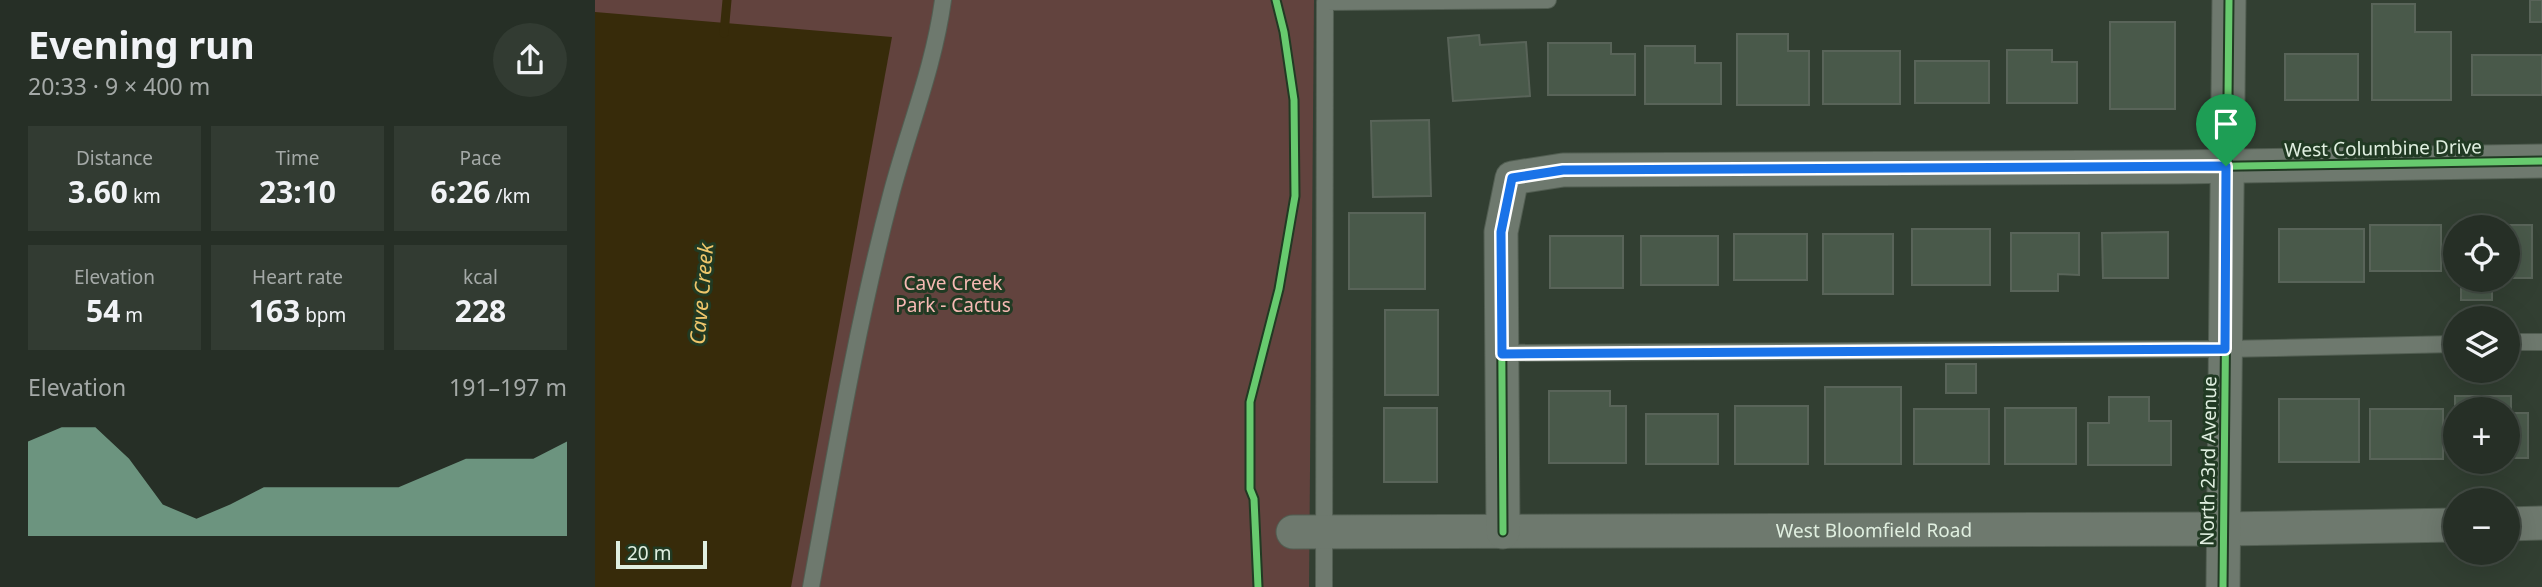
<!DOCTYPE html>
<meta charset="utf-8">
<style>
:root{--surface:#262f26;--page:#323b32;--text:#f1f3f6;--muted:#a4a9a7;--line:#424a43;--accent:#8abfa5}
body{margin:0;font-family:"Noto Sans",sans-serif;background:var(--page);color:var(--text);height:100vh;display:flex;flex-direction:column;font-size:26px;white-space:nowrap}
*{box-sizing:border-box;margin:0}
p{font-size:23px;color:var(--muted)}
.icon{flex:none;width:38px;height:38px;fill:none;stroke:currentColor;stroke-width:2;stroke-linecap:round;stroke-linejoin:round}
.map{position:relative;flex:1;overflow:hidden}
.panel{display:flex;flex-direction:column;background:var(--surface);width:595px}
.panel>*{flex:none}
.buttons{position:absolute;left:1848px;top:215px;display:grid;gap:14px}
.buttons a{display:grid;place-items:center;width:77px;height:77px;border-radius:50%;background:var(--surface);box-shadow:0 7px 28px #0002,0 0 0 2px var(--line);font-size:35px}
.scale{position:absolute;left:21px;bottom:18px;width:91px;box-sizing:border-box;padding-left:7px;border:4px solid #e0efe0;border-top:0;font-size:19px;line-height:24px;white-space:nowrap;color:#e0efe0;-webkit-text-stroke:5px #213a23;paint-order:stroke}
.pin{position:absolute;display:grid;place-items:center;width:60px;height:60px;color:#fff;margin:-72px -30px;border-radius:50% 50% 50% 0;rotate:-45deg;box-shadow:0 0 7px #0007}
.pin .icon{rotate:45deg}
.round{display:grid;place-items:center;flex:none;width:74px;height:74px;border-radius:37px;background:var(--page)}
.head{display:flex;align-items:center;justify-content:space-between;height:119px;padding:0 28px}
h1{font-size:38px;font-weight:700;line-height:52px}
.stats{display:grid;grid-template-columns:repeat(3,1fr);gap:10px;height:119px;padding:7px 28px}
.stats div{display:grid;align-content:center;border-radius:0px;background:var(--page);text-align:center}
.stats b{font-size:30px;font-weight:700}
.stats small{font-size:19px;font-weight:400}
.stats p{font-size:19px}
.chart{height:196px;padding:14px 28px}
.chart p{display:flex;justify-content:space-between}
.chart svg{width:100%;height:126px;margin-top:7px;fill:var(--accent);opacity:.7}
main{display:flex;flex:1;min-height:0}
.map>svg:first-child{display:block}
</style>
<main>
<section class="panel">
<div class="head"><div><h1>Evening run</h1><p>20:33 · 9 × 400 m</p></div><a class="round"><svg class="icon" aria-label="share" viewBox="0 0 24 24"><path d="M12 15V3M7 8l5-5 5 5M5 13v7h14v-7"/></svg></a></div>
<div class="stats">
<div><p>Distance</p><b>3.60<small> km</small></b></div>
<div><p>Time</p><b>23:10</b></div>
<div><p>Pace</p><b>6:26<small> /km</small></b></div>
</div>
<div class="stats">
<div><p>Elevation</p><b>54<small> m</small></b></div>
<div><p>Heart rate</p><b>163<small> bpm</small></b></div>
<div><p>kcal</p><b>228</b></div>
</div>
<div class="chart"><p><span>Elevation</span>191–197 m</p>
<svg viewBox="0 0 160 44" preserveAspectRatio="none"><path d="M0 44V11L10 6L20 6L30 17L40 33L50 38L60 33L70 27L80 27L90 27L100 27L110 27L120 22L130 17L140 17L150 17L160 11V44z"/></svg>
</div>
</section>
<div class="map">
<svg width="1947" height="587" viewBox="0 0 1947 587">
<rect width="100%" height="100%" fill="#323f32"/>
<!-- green -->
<polygon fill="#62433e" points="0,0 719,0 714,587 0,587"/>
<!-- water -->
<polygon fill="#372b0a" points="0,12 297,37 196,587 0,587"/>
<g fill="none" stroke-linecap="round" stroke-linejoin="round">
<!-- stream -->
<polyline stroke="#372b0a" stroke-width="9" points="129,33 132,0"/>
</g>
<!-- building -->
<g fill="#49594a" stroke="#596459" stroke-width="2">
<rect x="1935" y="0" width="12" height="22"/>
<polygon points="1777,4 1820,4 1820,32 1856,32 1856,100 1777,100"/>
<rect x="1515" y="22" width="65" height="87"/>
<polygon points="1142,34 1193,34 1193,51 1214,51 1214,105 1142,105"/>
<polygon points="884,35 885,45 931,42 935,96 858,101 853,38"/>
<polygon points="953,43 1016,43 1016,54 1040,54 1040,95 953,95"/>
<polygon points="1050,46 1100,46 1100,63 1126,63 1126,104 1050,104"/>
<polygon points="1412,50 1457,50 1457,62 1482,62 1482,103 1412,103"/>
<rect x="1228" y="51" width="77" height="53"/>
<rect x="1690" y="54" width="73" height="46"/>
<rect x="1877" y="55" width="70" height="40"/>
<rect x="1320" y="61" width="74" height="42"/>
<polygon points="834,120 836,196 778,197 776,121"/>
<rect x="754" y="213" width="76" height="76"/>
<rect x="1775" y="225" width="71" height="46"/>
<polygon points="1866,225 1937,225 1937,278 1913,278 1913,228"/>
<rect x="1317" y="229" width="78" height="56"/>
<rect x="1684" y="229" width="85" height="53"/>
<polygon points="1573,232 1573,278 1508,278 1507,233"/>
<polygon points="1416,233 1484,233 1484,275 1463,274 1463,291 1416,291"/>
<rect x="1139" y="234" width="73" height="46"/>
<rect x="1228" y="234" width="70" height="60"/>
<rect x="955" y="236" width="73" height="52"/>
<rect x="1046" y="236" width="77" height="49"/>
<rect x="1866" y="280" width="31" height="20"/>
<rect x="790" y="310" width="53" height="85"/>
<rect x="1351" y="364" width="30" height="29"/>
<rect x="1230" y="387" width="76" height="77"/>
<polygon points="954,391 1015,391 1015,406 1031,406 1031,463 954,463"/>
<polygon points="1860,396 1916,396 1916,413 1933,413 1933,458 1913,458 1913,410 1860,410 1860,458"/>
<polygon points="1514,397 1554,397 1554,421 1576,421 1576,465 1493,465 1493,423 1514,423"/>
<rect x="1684" y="399" width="80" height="63"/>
<rect x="1140" y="406" width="73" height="58"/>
<rect x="789" y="408" width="53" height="74"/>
<rect x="1410" y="408" width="71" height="56"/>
<rect x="1319" y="409" width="75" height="55"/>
<rect x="1775" y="409" width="73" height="50"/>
<rect x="1051" y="414" width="72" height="50"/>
</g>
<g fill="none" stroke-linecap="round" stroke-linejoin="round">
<!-- service casing -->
<g stroke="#525e52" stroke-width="18">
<g id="service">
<polyline points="1913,342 1947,342"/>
<polyline points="907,353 1630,349 1860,344"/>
<path d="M 216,587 C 240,456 262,324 296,195 C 313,130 339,67 348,0"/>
<polyline points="729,587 730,2 953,0"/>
</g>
</g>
<!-- minor casing -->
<g stroke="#525e52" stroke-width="35">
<g id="minor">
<polyline points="1913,524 1947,523"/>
<path id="s1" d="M 698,532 L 1628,529 L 1860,525"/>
<polyline points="908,532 906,232 917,178 968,170 1585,167 1947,161"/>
<polyline points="1628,587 1634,0"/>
</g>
</g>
<!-- service -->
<use href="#service" stroke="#6e796e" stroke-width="16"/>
<!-- minor -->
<use href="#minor" stroke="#6e796e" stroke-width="33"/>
<!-- cycleway casing -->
<g stroke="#213a23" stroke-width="11">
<g id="cycleway">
<polyline points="908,532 906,232 917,178 968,170 1585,167 1947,161"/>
<polyline points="663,587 659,499 655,489 655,402 684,289 700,196 699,100 689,32 681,0"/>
<polyline points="1628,587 1634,0"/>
</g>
</g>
<!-- cycleway -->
<use href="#cycleway" stroke="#67ca6e" stroke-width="7"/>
</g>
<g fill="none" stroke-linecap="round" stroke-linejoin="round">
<!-- route casing -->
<g stroke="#fff" stroke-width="14">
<polygon id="route" points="1631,166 1630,349 907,354 906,232 917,178 968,170"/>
</g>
<!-- route -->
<use href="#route" stroke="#1a73e8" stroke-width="9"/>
</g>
<g text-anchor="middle" stroke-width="6" stroke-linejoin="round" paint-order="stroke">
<!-- street labels -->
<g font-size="19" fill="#e0efe0" stroke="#213a23">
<text transform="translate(1788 148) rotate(-1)" y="7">West Columbine Drive</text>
<text transform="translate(1613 461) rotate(-89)" y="7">North 23rd Avenue</text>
<text dy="7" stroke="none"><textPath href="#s1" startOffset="581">West Bloomfield Road</textPath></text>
</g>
<!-- park labels -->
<g font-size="19" fill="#f6b9b3" stroke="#213a23">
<text x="358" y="290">Cave Creek<tspan x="358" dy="22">Park - Cactus</tspan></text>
</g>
<!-- water labels -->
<g font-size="21" font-style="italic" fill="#eec66b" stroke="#213a23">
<text transform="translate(107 294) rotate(-85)" y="7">Cave Creek</text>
</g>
</g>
</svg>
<div class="buttons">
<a><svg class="icon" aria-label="locate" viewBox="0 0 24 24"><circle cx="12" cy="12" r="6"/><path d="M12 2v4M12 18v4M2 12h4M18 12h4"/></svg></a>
<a><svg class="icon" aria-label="layers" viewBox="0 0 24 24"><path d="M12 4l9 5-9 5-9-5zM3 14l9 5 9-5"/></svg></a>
<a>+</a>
<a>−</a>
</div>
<div class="scale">20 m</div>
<div class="pin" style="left:1631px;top:166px;background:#1e9e55"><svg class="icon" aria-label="arrive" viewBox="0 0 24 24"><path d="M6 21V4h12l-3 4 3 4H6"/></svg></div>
</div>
</main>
